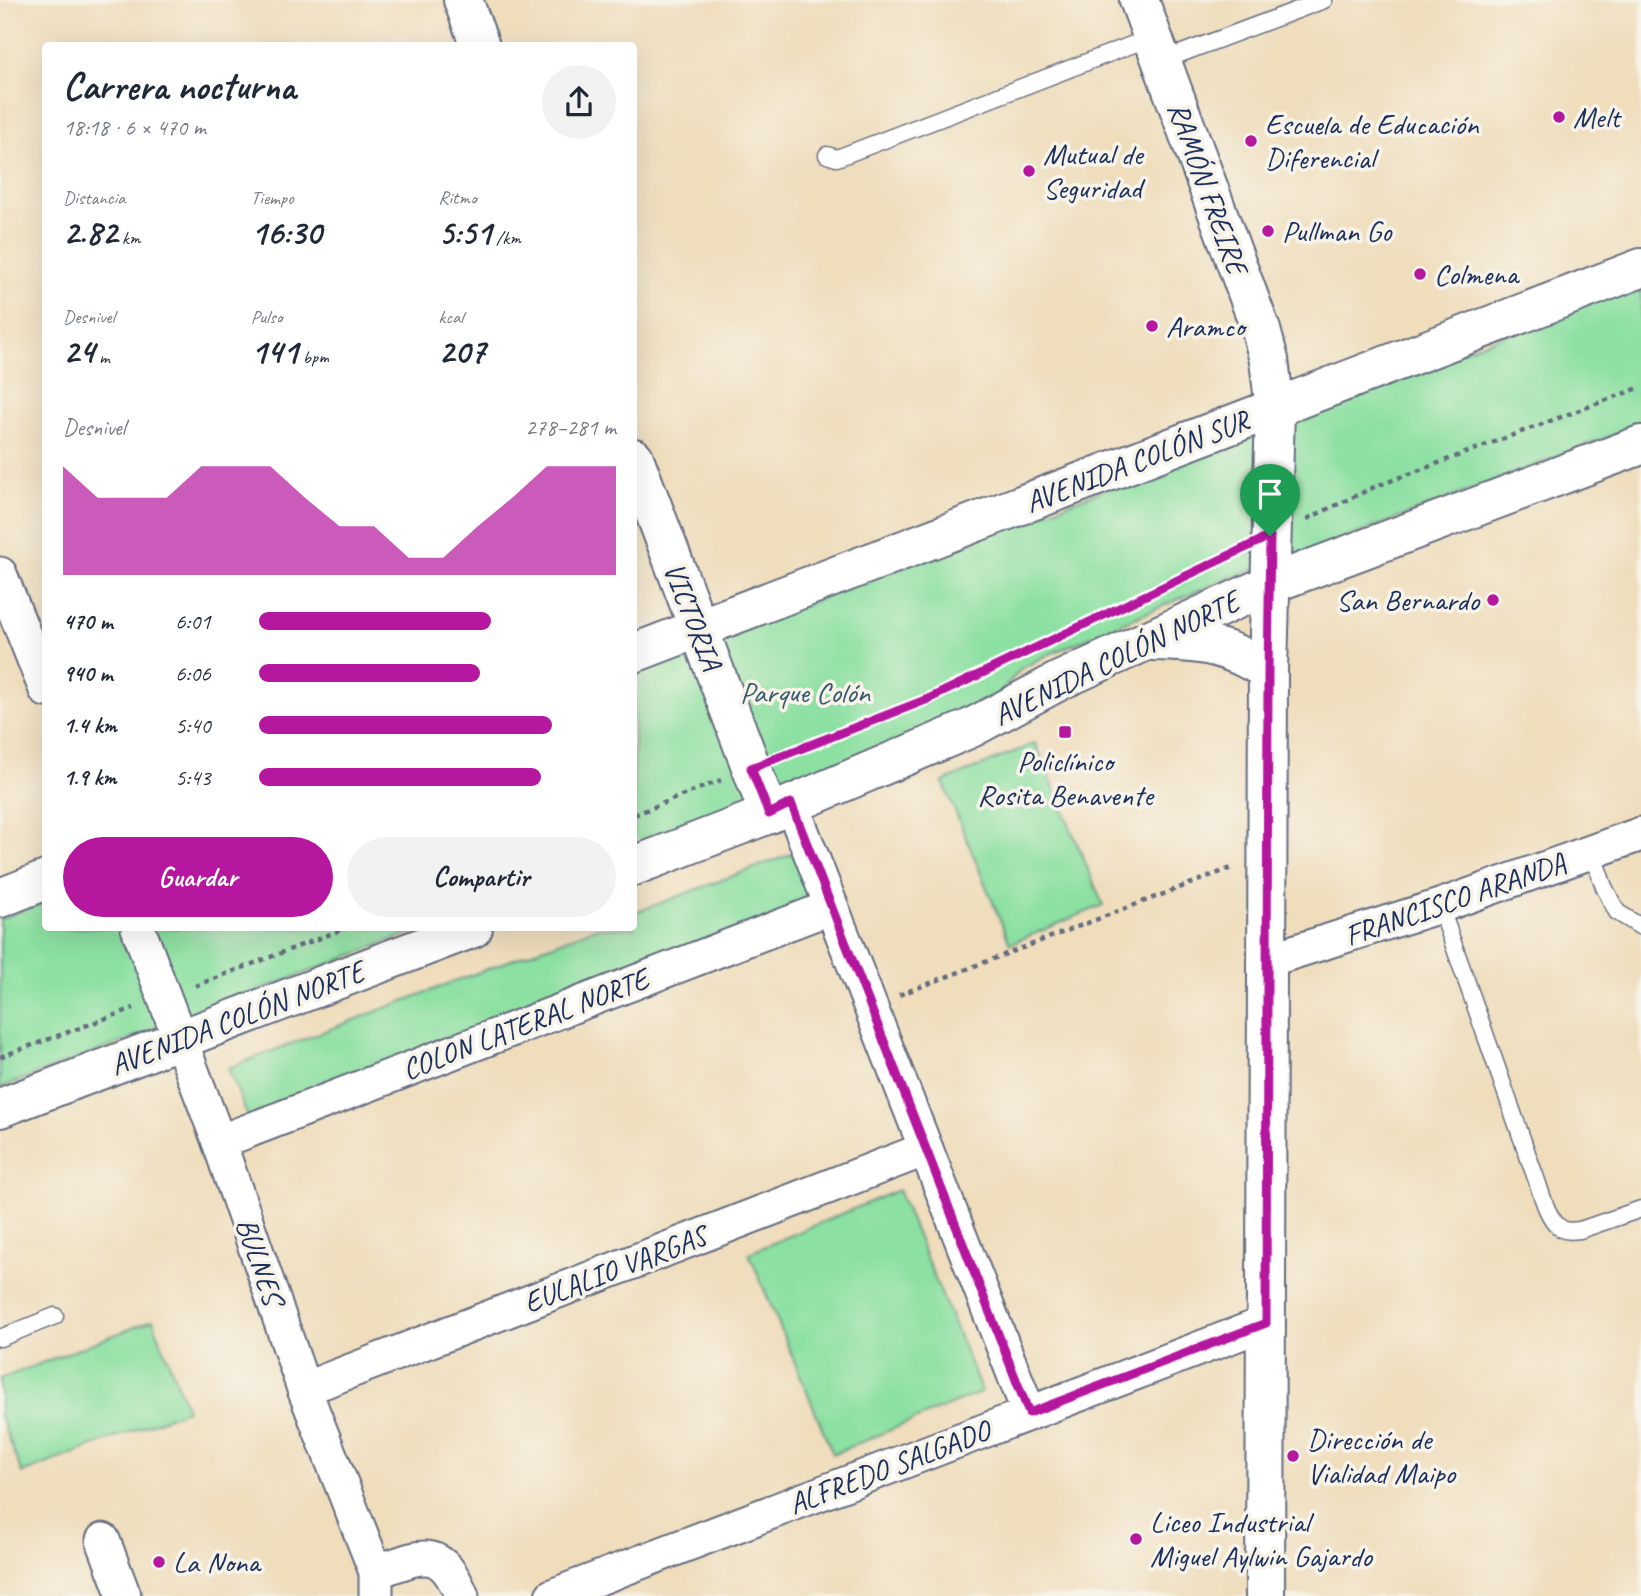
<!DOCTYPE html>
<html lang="es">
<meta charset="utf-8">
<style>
:root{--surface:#fff;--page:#f2f2f3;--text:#1f2937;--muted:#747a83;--accent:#b5179e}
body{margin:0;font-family:Caveat,sans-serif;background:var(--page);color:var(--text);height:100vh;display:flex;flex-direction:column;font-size:26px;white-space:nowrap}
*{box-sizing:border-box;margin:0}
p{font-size:23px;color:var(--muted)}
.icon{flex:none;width:38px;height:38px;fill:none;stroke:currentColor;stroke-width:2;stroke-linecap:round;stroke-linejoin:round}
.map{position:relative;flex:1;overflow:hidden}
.side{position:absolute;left:42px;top:42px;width:595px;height:889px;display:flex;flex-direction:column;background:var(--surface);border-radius:7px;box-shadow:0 7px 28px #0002}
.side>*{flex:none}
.pin{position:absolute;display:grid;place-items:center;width:60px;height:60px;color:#fff;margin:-72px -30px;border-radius:50% 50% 50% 0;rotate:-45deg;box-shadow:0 0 7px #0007}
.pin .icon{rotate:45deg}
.round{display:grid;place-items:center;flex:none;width:74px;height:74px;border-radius:37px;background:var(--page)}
.headline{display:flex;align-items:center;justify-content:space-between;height:119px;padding:0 21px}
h1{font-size:38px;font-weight:700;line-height:52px}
.figures{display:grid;grid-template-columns:repeat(3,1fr);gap:10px;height:119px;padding:7px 21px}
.figures div{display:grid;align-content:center}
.figures b{font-size:35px;font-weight:700}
.figures small{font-size:19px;font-weight:400}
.figures p{font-size:19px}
.chart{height:196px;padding:14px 21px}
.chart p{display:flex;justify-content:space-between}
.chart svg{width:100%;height:126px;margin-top:7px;fill:var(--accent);opacity:.7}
.cta{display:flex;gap:14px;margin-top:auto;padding:14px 21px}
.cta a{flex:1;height:80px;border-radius:42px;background:var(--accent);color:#fff;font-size:28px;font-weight:700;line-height:80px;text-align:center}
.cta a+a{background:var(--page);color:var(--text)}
ul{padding:0 21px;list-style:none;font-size:23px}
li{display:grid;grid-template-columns:112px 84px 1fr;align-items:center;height:52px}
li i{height:18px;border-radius:9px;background:var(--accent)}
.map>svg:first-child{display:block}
</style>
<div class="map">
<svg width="1641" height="1596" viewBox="0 0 1641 1596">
<rect width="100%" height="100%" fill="#f7f3e8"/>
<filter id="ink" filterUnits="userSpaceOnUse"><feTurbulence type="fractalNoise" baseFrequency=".0143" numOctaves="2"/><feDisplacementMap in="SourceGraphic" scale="14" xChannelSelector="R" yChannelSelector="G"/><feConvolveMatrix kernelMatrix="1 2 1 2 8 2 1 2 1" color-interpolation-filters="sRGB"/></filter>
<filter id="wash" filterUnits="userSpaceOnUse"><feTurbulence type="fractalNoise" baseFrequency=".00686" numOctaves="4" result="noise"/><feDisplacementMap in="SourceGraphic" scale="28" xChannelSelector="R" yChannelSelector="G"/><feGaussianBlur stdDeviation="1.57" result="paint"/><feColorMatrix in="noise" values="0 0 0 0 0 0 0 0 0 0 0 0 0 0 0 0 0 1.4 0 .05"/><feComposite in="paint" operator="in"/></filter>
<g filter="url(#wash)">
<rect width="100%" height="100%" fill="#efddbc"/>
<!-- green -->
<g fill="#8ce0a2" stroke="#548880" stroke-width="2">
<polygon points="1641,282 1641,424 1336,542 1226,579 1043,657 1021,669 998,695 982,709 634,848 634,671"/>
<polygon points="1035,743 1103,905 1010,944 943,782"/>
<polygon points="794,853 813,901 248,1117 228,1068 595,928 634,928 634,913"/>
<polygon points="45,902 46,928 424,928 0,1088 0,919"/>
<polygon points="898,1190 982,1392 833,1454 749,1253"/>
<polygon points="153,1320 187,1410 22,1473 0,1416 0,1379"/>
</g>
</g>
<g filter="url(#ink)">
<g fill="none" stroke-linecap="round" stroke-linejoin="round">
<!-- service casing -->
<g stroke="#656c7f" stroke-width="19">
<g id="service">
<polyline points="1161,61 1324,0"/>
<polyline points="827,155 837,158 1152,37"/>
<polyline points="1592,852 1604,887 1617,912 1641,927"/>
<path d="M 1440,906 L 1533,1170 C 1540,1187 1545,1214 1558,1226 C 1564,1232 1572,1231 1580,1230 L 1641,1209"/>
<polyline points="0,1338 55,1316"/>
</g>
</g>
<!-- minor casing -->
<g stroke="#656c7f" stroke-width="37">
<g id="minor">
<polyline points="0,574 46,690"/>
<polyline points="791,803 1029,1413"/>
<polyline points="138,928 219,1142 304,1389 376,1572 376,1596"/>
<polyline points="1268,960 1440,906 1641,834"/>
<polyline points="219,1142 831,907"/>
<polyline points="304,1389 926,1149"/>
<polyline points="103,1540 124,1596"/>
<path d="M 376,1572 C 421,1556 440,1543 462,1596"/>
<polyline points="552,1596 1266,1323"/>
</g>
</g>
<!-- tertiary casing -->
<g stroke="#656c7f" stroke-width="42">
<g id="tertiary">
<polyline points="463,0 480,46"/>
<polyline points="634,458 769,814"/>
</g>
</g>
<!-- secondary casing -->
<g stroke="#656c7f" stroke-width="42">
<polyline id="secondary" points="1139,0 1261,330 1269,360 1275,409 1268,671 1265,1596"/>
</g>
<!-- primary casing -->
<g stroke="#656c7f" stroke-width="42">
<g id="primary">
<path d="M 1153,641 C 1200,642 1226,644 1268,671"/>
<polyline points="634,653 1641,268"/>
<polyline points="634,866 769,814 971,728 1059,681 1268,585 1641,445"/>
<polyline points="0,898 46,880"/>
<polyline points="0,1108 473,928"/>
</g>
</g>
<!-- path -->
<g stroke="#656c7f" stroke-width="4.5" stroke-dasharray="5 5" stroke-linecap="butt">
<polyline points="1307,519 1372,488 1641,387"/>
<polyline points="784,755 928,699 1236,553"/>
<polyline points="634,815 721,780"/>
<polyline points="195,986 346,928"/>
<polyline points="899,995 1234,867"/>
<polyline points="0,1057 134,1008"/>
</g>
<!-- service -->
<use href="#service" stroke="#fff" stroke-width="16"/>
<!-- minor -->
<use href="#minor" stroke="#fff" stroke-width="33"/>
<!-- tertiary -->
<use href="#tertiary" stroke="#fff" stroke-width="38"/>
<!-- secondary -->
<use href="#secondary" stroke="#fff" stroke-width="38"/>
<!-- primary -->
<use href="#primary" stroke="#fff" stroke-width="38"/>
</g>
</g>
<g fill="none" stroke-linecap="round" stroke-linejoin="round" filter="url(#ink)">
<!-- route casing -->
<g stroke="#fff" stroke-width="14">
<polygon id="route" points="1270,536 1268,671 1266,1323 1029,1413 791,803 769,814 751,768 928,699"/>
</g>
<!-- route -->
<use href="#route" stroke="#b5179e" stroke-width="9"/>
</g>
<!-- markers -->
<g fill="#b5179e" stroke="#f7f3e8" stroke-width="2.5">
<circle cx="1559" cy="117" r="7"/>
<circle cx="1251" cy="141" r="7"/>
<circle cx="1029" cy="171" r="7"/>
<circle cx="1268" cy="231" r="7"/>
<circle cx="1420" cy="274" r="7"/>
<circle cx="1152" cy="326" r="7"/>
<circle cx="1493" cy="600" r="7"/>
<rect x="1058" y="725" width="14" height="14" rx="3.5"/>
<circle cx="1293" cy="1456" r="7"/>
<circle cx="1136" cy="1539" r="7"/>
<circle cx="159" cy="1562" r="7"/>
</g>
<g text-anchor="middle" stroke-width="7" stroke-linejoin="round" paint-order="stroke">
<!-- poi labels -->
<g font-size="30" fill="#1b2f5e" stroke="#f7f3e8" text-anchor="start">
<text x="1573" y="127">Melt</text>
<text x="1265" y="134">Escuela de Educación<tspan x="1265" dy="34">Diferencial</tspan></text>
<text x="1043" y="164">Mutual de<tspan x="1043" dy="34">Seguridad</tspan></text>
<text x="1282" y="241">Pullman Go</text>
<text x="1434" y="284">Colmena</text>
<text x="1166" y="336">Aramco</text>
<text x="1479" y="610" text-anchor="end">San Bernardo</text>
<text x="1065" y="771" text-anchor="middle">Policlínico<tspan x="1065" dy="34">Rosita Benavente</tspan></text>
<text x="1307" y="1449">Dirección de<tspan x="1307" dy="34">Vialidad Maipo</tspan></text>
<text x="1150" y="1532">Liceo Industrial<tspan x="1150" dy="34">Miguel Aylwin Gajardo</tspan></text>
<text x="173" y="1572">La Nona</text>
</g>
<!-- street labels -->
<g font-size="30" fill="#1b2f5e" stroke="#f7f3e8">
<text transform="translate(1208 188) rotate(70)" y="10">RAMÓN FREIRE</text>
<text transform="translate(1137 461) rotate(-21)" y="10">AVENIDA COLÓN SUR</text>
<text transform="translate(693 616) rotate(69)" y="10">VICTORIA</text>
<text transform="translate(1116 658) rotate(-26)" y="10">AVENIDA COLÓN NORTE</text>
<text transform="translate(1455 899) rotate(-19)" y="10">FRANCISCO ARANDA</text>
<text transform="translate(237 1018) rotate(-21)" y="10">AVENIDA COLÓN NORTE</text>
<text transform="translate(525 1024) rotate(-21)" y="10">COLON LATERAL NORTE</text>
<text transform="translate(260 1261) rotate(71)" y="10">BULNES</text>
<text transform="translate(615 1269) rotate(-21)" y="10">EULALIO VARGAS</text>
<text transform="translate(889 1467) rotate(-21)" y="10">ALFREDO SALGADO</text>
</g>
<!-- park labels -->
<g font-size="30" fill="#375b6f" stroke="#f7f3e8">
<text x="805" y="702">Parque Colón</text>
</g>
</g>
</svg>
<div class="pin" style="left:1270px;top:536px;background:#1e9e55"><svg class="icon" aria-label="arrive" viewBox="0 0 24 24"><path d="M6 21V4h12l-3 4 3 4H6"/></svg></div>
<section class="side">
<div class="headline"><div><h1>Carrera nocturna</h1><p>18:18 · 6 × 470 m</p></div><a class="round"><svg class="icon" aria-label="share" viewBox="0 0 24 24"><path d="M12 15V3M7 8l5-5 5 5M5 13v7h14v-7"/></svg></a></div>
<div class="figures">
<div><p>Distancia</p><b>2.82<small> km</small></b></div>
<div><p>Tiempo</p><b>16:30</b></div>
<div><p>Ritmo</p><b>5:51<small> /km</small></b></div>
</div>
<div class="figures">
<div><p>Desnivel</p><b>24<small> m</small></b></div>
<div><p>Pulso</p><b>141<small> bpm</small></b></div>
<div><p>kcal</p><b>207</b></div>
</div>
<div class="chart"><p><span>Desnivel</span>278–281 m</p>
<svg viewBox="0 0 160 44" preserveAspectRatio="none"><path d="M0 44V6L10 17L20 17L30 17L40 6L50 6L60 6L70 17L80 27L90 27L100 38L110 38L120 27L130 17L140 6L150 6L160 6V44z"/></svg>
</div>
<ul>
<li><b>470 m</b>6:01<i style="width:65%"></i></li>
<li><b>940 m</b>6:06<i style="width:62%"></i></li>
<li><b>1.4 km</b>5:40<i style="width:82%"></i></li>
<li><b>1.9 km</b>5:43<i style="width:79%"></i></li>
</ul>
<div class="cta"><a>Guardar</a><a>Compartir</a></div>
</section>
</div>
